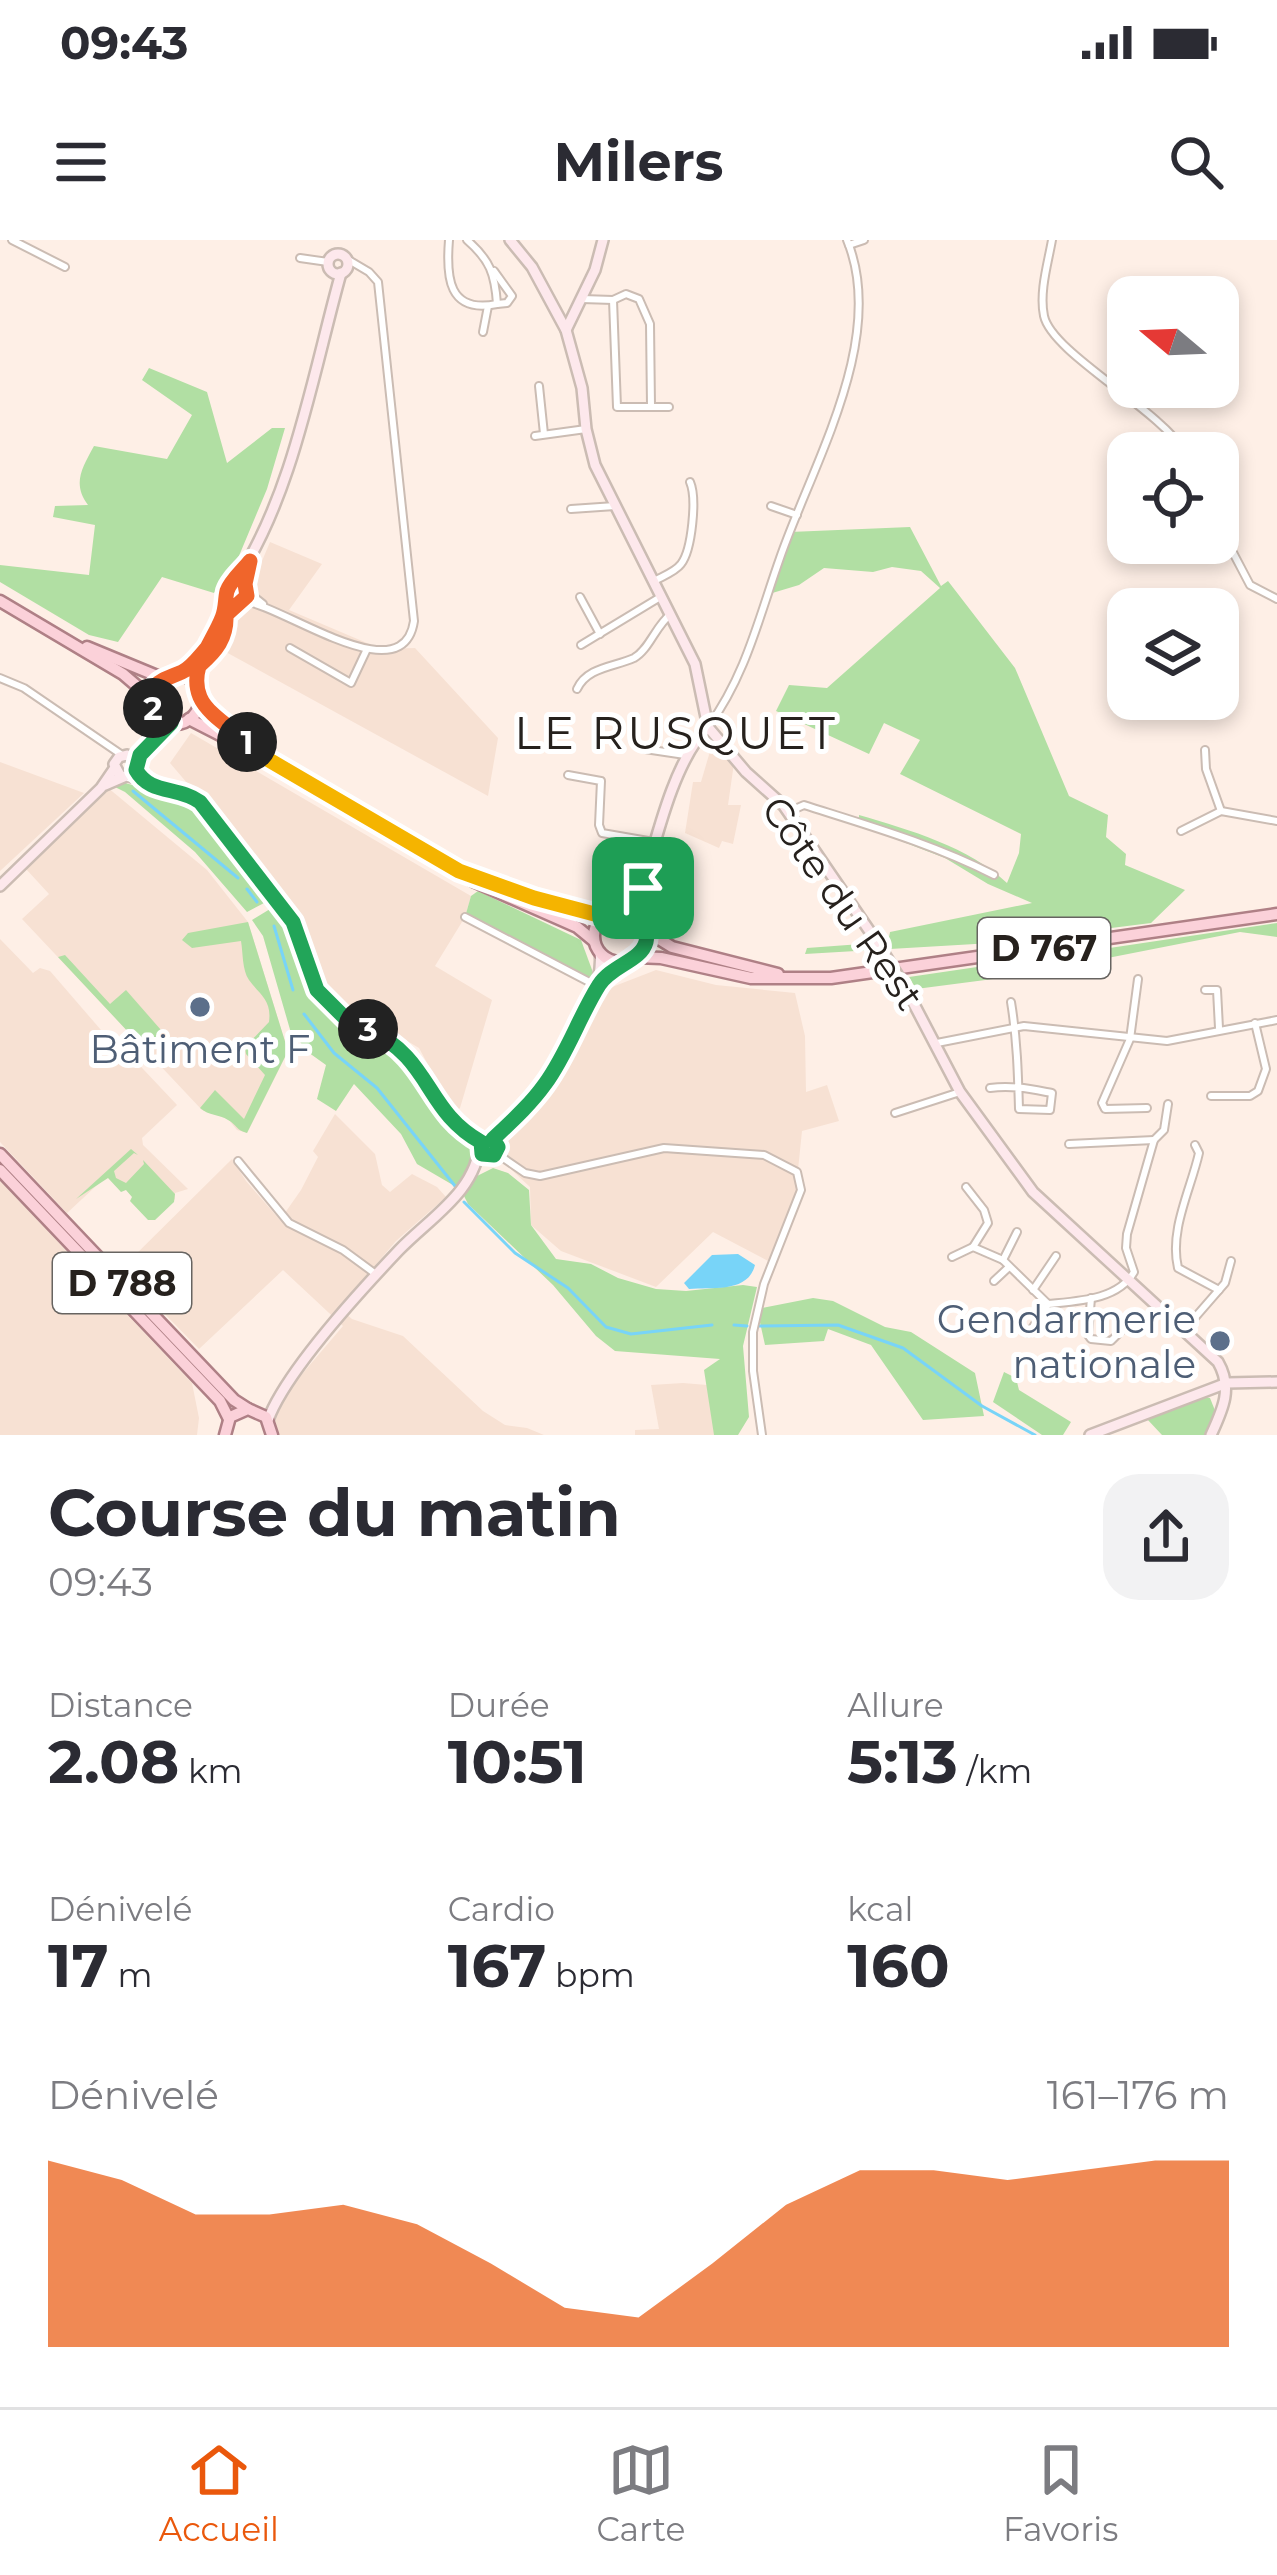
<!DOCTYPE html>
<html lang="fr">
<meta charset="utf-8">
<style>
:root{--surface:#fff;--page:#f2f2f3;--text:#2b2b33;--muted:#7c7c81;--line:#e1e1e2;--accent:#ea580c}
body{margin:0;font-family:Montserrat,sans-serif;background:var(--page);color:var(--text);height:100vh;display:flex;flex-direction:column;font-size:45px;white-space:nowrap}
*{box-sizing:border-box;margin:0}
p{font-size:39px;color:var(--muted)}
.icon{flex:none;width:66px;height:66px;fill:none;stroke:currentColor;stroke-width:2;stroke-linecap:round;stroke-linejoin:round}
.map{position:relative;height:1195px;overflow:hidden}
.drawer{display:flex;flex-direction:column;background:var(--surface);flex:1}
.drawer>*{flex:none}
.needle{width:78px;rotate:289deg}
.controls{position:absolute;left:1107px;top:36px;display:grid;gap:24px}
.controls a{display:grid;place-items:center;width:132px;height:132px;border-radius:24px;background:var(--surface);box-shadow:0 6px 18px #0003;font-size:60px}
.pin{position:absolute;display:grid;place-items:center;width:102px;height:102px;color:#fff;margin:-51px;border-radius:24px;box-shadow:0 6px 18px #0006}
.km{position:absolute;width:60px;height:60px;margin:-30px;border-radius:50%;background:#222;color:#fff;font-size:33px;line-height:60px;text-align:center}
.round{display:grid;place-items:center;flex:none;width:126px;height:126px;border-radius:36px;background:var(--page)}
.summary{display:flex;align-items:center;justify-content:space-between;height:204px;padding:0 48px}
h1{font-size:66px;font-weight:700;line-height:90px}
.stats{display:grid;grid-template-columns:repeat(3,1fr);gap:18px;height:204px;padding:12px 48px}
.stats div{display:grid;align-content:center}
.stats b{font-size:60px;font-weight:700}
.stats small{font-size:33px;font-weight:400}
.stats p{font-size:33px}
.chart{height:336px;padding:24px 48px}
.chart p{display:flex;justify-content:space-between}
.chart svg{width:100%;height:216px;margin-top:12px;fill:var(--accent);opacity:.7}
.status{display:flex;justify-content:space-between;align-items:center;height:84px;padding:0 60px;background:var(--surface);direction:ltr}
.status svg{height:33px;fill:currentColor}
header{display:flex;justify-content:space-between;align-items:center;height:156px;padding:0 48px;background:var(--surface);font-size:54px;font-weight:700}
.tab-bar{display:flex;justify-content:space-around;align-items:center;height:168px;border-top:3px solid var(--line);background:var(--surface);font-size:33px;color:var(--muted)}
.tab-bar a{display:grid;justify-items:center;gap:6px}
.tab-bar .current{color:var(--accent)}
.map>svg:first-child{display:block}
</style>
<div class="status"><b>09:43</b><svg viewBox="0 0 49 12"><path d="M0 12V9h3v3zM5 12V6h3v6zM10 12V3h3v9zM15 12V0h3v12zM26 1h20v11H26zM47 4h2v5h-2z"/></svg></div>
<header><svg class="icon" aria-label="menu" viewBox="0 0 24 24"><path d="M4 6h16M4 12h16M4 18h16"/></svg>Milers<svg class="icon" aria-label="search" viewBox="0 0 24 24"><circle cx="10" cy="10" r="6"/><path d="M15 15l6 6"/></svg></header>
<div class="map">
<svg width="1277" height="1195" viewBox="0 0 1277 1195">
<rect width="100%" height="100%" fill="#feefe6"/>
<!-- built -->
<g fill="#f7e1d3">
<polygon points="270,302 322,324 289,370 381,409 415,408 498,498 488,556 224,411"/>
<polygon points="191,493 471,656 465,677 435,726 492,760 460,868 454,873 419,808 340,761 323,743 303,689 286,659 170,523"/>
<polygon points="718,506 734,523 728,565 741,565 733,604 722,601 719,608 685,593 693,542 701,542 711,508"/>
<polygon points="0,522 84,553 0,631"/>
<polygon points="107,547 207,630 248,682 288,811 247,893 237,890 228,879 202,870 22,679 49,654 26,629"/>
<polygon points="0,699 33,733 40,728 50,731 107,797 110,794 177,865 142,898 143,905 188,949 175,953 175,959 154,979 110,933 67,973 0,902"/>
<polygon points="656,730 716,745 795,753 805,796 806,852 827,845 839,881 802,891 795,959 770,1022 713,992 656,1047 561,1011 531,985 530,947 498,917 508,897 546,857 607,749"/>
<polygon points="335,874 375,914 382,945 390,952 412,934 437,947 446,957 396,1001 339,1068 352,1079 403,1096 483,1171 505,1185 527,1188 544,1195 277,1195 275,1179 291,1147 343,1086 283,1030 199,1109 121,1029 232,919 246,941 280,980 301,950 318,917 313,911"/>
<polygon points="0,941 192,1143 199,1178 197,1195 0,1195"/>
<polygon points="683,1143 707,1145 715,1195 635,1195 635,1190 659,1189 651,1145"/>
</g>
<!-- green -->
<g fill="#b1dfa3">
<path d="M 149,128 L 207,152 L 227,223 L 272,188 L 285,188 L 267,249 L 236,323 L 214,353 L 162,337 L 118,402 L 89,395 L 0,342 L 0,325 L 89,335 L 95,285 L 53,277 L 55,266 L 88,265 C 72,244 82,228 94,206 L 167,219 L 192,175 L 142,140 Z"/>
<path d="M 910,287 L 941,346 L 948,341 L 1015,428 L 1069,556 L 1108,575 L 1106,597 L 1126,614 L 1125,625 L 1185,650 L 1151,683 L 992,703 L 805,714 L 807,708 L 888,702 L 890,692 L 1032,663 L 988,644 L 945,618 L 859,585 L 859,575 C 910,590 969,607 1007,643 L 1019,613 L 1021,594 L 900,534 L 920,500 L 884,483 L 869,514 L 776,471 L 789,445 L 827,448 L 940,348 L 921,331 L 892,327 L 873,332 L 824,328 L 799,345 L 769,354 L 790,292 Z"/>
<polygon points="122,542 194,563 267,656 266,662 247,672 195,612 125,552 113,546"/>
<polygon points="478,651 581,700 598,746 465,677 471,656"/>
<path d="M 275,666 C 300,700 305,742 330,776 C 343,793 378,796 396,811 C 417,828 423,852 438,873 C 446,887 461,895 474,903 L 475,917 L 458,948 L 417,924 L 401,894 L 354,844 L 336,871 L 317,859 L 326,825 L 305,810 L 295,793 L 291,793 L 263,696 L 252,680 Z"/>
<path d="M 248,682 L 288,811 L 247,893 C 236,890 237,885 228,880 C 219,874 209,876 200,868 L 215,850 L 244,879 L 265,835 L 246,814 L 245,807 L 269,782 C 272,760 260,755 249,740 C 242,730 243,712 241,701 L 192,708 L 182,700 L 188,693 Z"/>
<polygon points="1277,683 1277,697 1240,692 1016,736 916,749 909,737 1032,719 1051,720 1056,716"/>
<polygon points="65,715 110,764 126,750 161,790 146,811 58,717"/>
<polygon points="131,909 138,915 134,913 114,931 116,938 126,943 144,924 143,920 175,954 174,962 155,980 148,980 130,961 132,957 126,950 121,952 108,938 76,959"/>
<polygon points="493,928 508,933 529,950 531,985 556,1019 591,1024 618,1038 656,1049 686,1051 743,1045 757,1047 743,1106 749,1177 738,1195 714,1195 704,1130 720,1119 615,1111 596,1096 553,1045 468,964 464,956 475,937"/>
<polygon points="813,1058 833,1061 885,1087 911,1092 975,1133 984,1176 923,1180 871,1105 828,1089 824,1101 765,1105 757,1069"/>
<polygon points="1004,1132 1016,1138 1019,1150 1071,1182 1063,1195 1042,1195 993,1162"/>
<polygon points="1205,1157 1210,1158 1216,1173 1207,1195 1162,1195 1147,1179"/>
</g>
<!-- water -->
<path fill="#78d4f8" d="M 738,1014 L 755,1025 C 748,1053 713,1047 689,1049 L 684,1043 L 712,1015 Z"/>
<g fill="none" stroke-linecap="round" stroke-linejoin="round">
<!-- stream -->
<g stroke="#78d4f8" stroke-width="3">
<polyline points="133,551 238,638"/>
<polyline points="247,649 257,662"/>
<polyline points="274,686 293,750"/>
<polyline points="304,774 334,813 377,848 455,946"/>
<polyline points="464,962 515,1013 568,1048 606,1087 631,1094 712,1085"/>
<polyline points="734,1085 747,1086"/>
<polyline points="759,1086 838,1085 903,1108 982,1166 1035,1195"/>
</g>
<!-- street casing -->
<g stroke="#cbbcb3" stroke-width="10">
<g id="street">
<polyline points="12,0 65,27"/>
<path d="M 449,0 C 446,37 448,74 497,64 C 495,34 490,20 467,0"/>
<path d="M 1052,0 C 1048,23 1039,52 1044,76 C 1052,113 1158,168 1186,213"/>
<polyline points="849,5 864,0"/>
<polyline points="300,18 328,22"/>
<polyline points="494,31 512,56 507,63 497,64"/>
<polyline points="582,59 613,60 626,54 639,59 650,84 651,166"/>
<polyline points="613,60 617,167 669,167"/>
<polyline points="483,92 488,66"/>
<polyline points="539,146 544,194"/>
<polyline points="535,196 586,189"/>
<polyline points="771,266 797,275"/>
<polyline points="571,269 615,266"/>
<polyline points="1218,284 1250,345 1277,359"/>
<polyline points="1160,303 1228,308"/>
<path d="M 654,341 C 663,336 675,332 681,324 C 692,310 697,258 690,242"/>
<polyline points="248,352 263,364"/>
<polyline points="580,357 600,394"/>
<path d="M 243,361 C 283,365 403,455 414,381 L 378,42 L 369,32 L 347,19"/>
<polyline points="581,405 662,356"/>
<polyline points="290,408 351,443 367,409"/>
<polyline points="0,438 24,448 122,515"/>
<path d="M 577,449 C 587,427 614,427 634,418 C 649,410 656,385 671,374"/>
<path d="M 708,487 C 746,435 759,377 780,318 C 812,225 888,99 847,0"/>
<polyline points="635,502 645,509 685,515"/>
<polyline points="1205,510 1206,529 1221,571"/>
<polyline points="568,535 601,541 599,585 602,593 654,602"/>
<path d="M 128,538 L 187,554 L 200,562 C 229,600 266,637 290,679 C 306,706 305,738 327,763 C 350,789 387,793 411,819 C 440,850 439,879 480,902"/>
<path d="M 788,572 L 804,565 C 870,586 933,604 994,635"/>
<polyline points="1181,591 1221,571 1277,581"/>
<polyline points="465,677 595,745"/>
<polyline points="1138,739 1130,799 1102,863 1105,869 1147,868"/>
<polyline points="1205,750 1217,750 1219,788"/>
<polyline points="937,803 1024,786 1167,801 1277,780"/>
<path d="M 990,848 C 1012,845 1030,849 1052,853 L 1050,870 L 1019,869 C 1018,833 1017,799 1011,762"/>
<polyline points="1211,856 1250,856 1258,851 1266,829 1255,783"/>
<polyline points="895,873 960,852"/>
<polyline points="1069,904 1154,900"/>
<path d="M 1195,905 L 1199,913 C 1191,949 1169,990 1178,1028 L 1219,1050"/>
<polyline points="496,913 525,933 540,936 664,908 764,915 797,932 801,950 764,1044 753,1092 753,1131 762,1195"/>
<polyline points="238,921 289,983 343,1010 377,1035"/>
<polyline points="966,947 984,970 988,983 973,1007"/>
<path d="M 952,1017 L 973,1007 L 1003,1020 L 1048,1064 C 1078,1061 1118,1060 1134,1032 L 1126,1008 L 1127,994 L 1154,900 L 1164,890 L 1168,864"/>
<polyline points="1003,1020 1017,992"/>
<polyline points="994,1041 1009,1027"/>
<polyline points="1033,1050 1056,1016"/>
<polyline points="1091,1058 1088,1095 1091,1099 1111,1101 1122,1090"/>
<polyline points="1185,1089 1225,1043 1231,1021"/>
<polyline points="1029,1093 1047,1066"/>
</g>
</g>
<!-- secondary casing -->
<g stroke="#cbbcb3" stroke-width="14">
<g id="secondary">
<polyline points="510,0 532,27 566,90 582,148 586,189 595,225 695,424 708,487 746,532 784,566 877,702"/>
<circle cx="338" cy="24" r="10"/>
<polyline points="566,90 595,30 603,0"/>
<circle cx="238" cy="352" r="10"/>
<path d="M 235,342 C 293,256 313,133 341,33"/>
<polyline points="204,421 223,397 226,375"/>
<polyline points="178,434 202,413"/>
<polyline points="195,444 228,356"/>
<polyline points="148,496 155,473"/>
<polyline points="136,523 148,503 171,483"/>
<polyline points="105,545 135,532 136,523 127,515 119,517 114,524 121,537"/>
<polyline points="0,646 101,548 114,529"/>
<polyline points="620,669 639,653"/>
<path d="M 639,677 L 639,659 C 654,609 672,522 708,487"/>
<polyline points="601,742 620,722"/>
<path d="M 905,747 L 960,852 L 1033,952 L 1218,1122 C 1233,1148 1223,1169 1211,1195"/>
<polyline points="482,914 489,917 496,913 493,899"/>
<path d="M 268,1180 C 286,1131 362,1049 399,1010 C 431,977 477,951 480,902 C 485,900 491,899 496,896 C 537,873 607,759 600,713"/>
<polyline points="1090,1195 1227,1143 1277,1142"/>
</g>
</g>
<!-- primary casing -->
<g stroke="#af8086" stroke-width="15">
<g id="primary">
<polyline points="0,361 123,434 151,458"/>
<polyline points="87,407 162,438"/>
<circle cx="175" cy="459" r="25"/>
<polyline points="200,459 248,503"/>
<polyline points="189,479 269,520 475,642 577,687 594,701"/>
<polyline points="484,640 603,676"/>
<circle cx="620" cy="696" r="26"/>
<polyline points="646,691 672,707 778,734"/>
<polyline points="636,717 661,718 751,738 831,738 1277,674"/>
<polyline points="0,914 234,1160 248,1169"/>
<polyline points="0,930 220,1161 229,1179"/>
<polyline points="225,1195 230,1177 248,1169 266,1177 272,1195"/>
</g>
</g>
<!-- street -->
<use href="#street" stroke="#fff" stroke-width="6"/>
<!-- secondary -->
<use href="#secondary" stroke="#fde8ec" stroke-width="9"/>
<!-- primary -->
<use href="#primary" stroke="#fbd1d9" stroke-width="10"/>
<!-- secondary-bridge casing -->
<g stroke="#cbbcb3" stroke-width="14" stroke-linecap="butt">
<polyline id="secondary-bridge" points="877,702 905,747"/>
</g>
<!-- secondary-bridge -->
<use href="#secondary-bridge" stroke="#fde8ec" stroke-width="9"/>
</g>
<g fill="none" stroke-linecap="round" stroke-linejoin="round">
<!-- split-1 casing -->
<g stroke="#fff" stroke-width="24">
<polyline id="split-1" points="247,502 269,520 459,631 534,658 602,676 625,667 643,648"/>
</g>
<!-- split-2 casing -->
<g stroke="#fff" stroke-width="24">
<path id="split-2" d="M 153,468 C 148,441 162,441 182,432 C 191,428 199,417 206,409 L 200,425 C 216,411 227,398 226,375 L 247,356 L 245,344 L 250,321 C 243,330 230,341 227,351 C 225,359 226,369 222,378 C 212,404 188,428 200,457 C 207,474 233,489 247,502"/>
</g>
<!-- split-3 casing -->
<g stroke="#fff" stroke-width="24">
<path id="split-3" d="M 153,468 L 160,478 L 171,483 L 140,515 L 136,530 C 150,555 178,546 200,562 L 293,682 L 317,750 L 346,779 L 368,789"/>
</g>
<!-- split-4 casing -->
<g stroke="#fff" stroke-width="24">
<path id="split-4" d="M 368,789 C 433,820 424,870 481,902 L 482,914 L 494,915 L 498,907 L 493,899 C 511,882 530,865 545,844 C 567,814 579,777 599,745 C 612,725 641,721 646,702 C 650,684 634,677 643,648"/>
</g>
<!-- split-1 -->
<use href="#split-1" stroke="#f5b400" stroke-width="15"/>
<!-- split-2 -->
<use href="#split-2" stroke="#f0652b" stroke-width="15"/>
<!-- split-3 -->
<use href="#split-3" stroke="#22a559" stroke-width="15"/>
<!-- split-4 -->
<use href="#split-4" stroke="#22a559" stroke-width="15"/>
</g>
<!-- markers -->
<g fill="#5c6f8a" stroke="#fff" stroke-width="4.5">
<circle cx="200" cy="767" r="12"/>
<circle cx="1220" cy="1101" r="12"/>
</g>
<g text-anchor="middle" stroke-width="10" stroke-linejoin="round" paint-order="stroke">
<!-- shield labels -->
<g fill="#fff" stroke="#676461" stroke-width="3">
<rect x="978" y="678" width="132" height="60" rx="9"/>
<rect x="53" y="1013" width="138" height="60" rx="9"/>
</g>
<g font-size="36" font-weight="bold" fill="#26211d">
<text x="1044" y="721">D 767</text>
<text x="122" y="1056">D 788</text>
</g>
<!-- street labels -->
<g font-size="39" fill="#26211d" stroke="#fff">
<text transform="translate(843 663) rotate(55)" y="14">Côte du Rest</text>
</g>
<!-- service labels -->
<g font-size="39" fill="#4e5e75" stroke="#fff">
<text x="200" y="823">Bâtiment F</text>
<text x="1196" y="1093" text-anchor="end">Gendarmerie<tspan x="1196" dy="45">nationale</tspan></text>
</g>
<!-- quarter labels -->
<g font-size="45" letter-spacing="3" fill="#26211d" stroke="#fff">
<text x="676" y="509">LE RUSQUET</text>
</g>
</g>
</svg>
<div class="controls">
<a><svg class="needle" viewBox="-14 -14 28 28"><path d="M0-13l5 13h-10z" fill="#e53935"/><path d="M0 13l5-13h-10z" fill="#7c7c81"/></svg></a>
<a><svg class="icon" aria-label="locate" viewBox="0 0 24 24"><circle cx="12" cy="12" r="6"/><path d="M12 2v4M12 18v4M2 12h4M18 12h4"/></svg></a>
<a><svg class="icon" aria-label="layers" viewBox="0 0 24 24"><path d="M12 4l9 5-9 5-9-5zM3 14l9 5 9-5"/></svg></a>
</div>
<div class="pin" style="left:643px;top:648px;background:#1e9e55"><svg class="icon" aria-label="arrive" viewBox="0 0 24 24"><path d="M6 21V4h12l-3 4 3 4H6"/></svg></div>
<b class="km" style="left:247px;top:502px">1</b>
<b class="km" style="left:153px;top:468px">2</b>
<b class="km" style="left:368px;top:789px">3</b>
</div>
<section class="drawer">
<div class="summary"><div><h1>Course du matin</h1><p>09:43</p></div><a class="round"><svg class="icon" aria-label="share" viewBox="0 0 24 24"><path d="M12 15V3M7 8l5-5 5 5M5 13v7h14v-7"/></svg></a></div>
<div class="stats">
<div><p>Distance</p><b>2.08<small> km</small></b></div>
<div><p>Durée</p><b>10:51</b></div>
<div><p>Allure</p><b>5:13<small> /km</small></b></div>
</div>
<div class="stats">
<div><p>Dénivelé</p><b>17<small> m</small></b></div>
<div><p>Cardio</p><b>167<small> bpm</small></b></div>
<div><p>kcal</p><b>160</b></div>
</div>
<div class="chart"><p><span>Dénivelé</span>161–176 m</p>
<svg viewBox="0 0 160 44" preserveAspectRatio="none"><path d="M0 44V6L10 10L20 17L30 17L40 15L50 19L60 27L70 36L80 38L90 27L100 15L110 8L120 8L130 10L140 8L150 6L160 6V44z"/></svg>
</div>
</section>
<nav class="tab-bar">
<a class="current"><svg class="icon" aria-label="home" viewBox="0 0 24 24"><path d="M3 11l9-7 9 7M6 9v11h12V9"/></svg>Accueil</a>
<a><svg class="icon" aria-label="map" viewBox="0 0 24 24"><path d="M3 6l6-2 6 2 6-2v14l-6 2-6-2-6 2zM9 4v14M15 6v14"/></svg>Carte</a>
<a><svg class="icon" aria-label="saved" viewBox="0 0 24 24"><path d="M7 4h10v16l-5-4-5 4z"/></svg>Favoris</a>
</nav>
